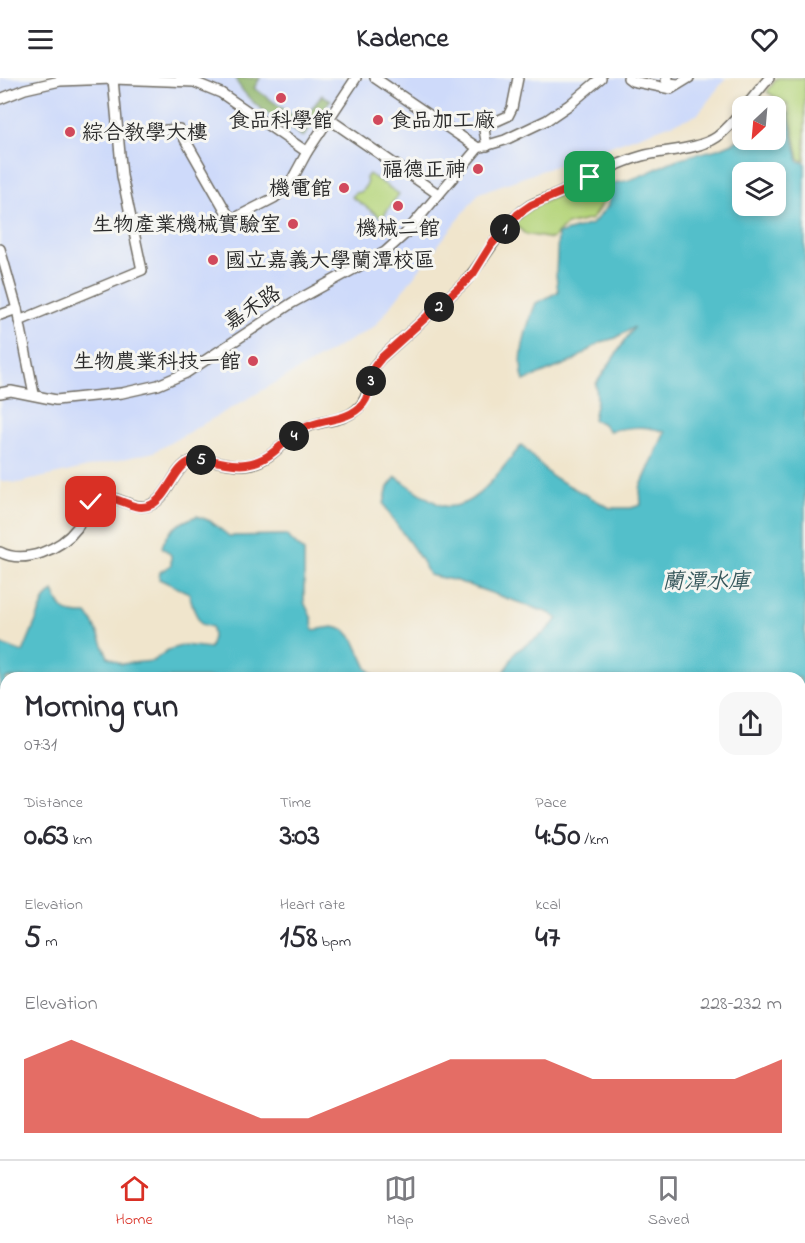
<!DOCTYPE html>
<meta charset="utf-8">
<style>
:root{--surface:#fff;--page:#f7f7f7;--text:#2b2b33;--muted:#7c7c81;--line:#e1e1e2;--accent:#d93025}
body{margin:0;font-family:"Indie Flower","LXGW WenKai TC",sans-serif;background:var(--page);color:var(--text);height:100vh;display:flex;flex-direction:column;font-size:22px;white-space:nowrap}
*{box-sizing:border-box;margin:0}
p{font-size:20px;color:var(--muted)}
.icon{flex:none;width:33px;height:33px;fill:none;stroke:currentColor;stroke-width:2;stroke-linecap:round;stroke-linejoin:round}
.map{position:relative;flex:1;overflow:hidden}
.side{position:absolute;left:0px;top:594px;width:806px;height:488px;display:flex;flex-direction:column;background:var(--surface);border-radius:18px 18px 0 0;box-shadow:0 3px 9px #0003}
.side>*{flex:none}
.needle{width:39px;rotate:206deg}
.controls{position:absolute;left:732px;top:18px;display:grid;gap:12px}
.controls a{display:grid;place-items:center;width:54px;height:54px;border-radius:12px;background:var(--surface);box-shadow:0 3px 9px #0003;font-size:30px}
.pin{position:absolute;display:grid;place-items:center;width:51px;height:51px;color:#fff;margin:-26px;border-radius:12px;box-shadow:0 3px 9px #0006}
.km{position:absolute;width:30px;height:30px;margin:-15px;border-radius:50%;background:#222;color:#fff;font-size:16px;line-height:30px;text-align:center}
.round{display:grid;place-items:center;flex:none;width:63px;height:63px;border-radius:18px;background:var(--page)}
.head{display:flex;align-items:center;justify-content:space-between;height:102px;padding:0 24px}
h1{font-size:33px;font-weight:700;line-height:45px}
.stats{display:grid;grid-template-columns:repeat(3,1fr);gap:9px;height:102px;padding:6px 24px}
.stats div{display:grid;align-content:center}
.stats b{font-size:30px;font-weight:700}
.stats small{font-size:16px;font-weight:400}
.stats p{font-size:16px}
.chart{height:168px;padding:12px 24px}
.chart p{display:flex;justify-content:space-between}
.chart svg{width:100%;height:108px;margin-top:6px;fill:var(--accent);opacity:.7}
header{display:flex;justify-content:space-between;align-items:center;height:78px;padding:0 24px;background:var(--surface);font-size:27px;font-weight:700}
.tabs{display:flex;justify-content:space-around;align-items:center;height:84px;border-top:2px solid var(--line);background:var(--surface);font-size:16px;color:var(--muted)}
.tabs a{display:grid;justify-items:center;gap:3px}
.tabs .active{color:var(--accent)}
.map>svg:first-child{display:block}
</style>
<header><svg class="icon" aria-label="menu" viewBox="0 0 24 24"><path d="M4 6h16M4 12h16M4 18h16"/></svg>Kadence<svg class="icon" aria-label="heart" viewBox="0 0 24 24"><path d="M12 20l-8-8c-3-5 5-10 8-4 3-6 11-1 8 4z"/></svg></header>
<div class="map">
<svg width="805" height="1081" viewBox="0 0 805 1081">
<rect width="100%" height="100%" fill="#f6f6f2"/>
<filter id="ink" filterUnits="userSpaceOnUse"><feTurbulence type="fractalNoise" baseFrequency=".0167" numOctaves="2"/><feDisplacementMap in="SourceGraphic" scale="12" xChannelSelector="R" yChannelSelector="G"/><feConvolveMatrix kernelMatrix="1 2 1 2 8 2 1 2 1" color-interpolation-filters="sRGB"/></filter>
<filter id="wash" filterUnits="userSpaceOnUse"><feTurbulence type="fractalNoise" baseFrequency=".008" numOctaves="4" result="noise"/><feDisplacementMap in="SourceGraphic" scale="24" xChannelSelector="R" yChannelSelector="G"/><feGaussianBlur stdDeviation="1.35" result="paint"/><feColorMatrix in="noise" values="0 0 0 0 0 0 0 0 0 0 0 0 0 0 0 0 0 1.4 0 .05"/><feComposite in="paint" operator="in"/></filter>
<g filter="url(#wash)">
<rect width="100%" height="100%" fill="#f0e5cc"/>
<!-- built -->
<g fill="#cedafa">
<polygon points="0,0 726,0 697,37 479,115 375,248 154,374 18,405 0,403"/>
<polygon points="143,1076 215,1076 222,1081 140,1081"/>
</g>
<!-- green -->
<g fill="#b6d57c" stroke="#708054" stroke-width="1.5">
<polygon points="777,0 805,0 805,83 799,81 788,27 767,14"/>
<polygon points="369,96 399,116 382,140 352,119 355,115 361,114 367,106 366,100"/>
<polygon points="605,101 603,124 592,141 566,147 552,161 525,156 513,144 532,130 590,102"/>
<rect x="800" y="819" width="5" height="68"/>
</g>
<!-- forest -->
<g fill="#90b66c" stroke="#5e704c" stroke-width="1.5">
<path d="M 235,0 L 260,0 L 254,10 L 302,44 L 322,17 L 331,22 L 303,59 C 280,43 247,27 235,0 Z"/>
<polygon points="0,823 6,830 5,978 0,978"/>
<polygon points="22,1076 115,1076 119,1081 21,1081"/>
<polygon points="236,1076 346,1076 349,1081 238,1081"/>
<polygon points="535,1076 650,1076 648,1081 527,1081"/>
</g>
<!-- water -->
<g fill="#52bfca" stroke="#3e757a" stroke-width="1.5" fill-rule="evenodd">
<path d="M 776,34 L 788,35 L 798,83 L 805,85 L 805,722 L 800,725 L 800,600 L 507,600 L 504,595 L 515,574 L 543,556 L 558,541 L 549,535 L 457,503 L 429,497 C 418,471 397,452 384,426 L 388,409 L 396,399 C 407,406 434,426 444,428 C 476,434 503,387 522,367 L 551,398 L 610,430 L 631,430 L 641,427 L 640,410 L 665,354 C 645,347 630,349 609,353 L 602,345 L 593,342 L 597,322 L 596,306 L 634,249 L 616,260 L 601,264 L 573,283 L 524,303 C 516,280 527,247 536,225 L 558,214 L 556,196 L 558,156 L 592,146 L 608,128 L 611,105 C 637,104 657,88 681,80 C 703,73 722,73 742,60 L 742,62 L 776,62 ZM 776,94 L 776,128 L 742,128 L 742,94 Z"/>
<path d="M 197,438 L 210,443 L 229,458 L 286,457 L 304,474 L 304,524 L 312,541 L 313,552 L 333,549 L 345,552 L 354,562 L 367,590 L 377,600 L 6,600 L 6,753 L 0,759 L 0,566 L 23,574 L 45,521 L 53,513 C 63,535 64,536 87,536 L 93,544 L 108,579 L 121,586 L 153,583 L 168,572 L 184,567 L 210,570 L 213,559 L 212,549 L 201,546 L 194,532 L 189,515 L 159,501 L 160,494 L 171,487 L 171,477 L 162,469 C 167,452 180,444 197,438 Z"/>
<polygon points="389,1076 500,1076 494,1081 394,1081"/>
</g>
</g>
<g filter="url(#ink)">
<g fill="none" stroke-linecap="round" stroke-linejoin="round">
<!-- minor casing -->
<g stroke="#706c63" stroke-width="12">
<g id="minor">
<polyline points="375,0 478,70"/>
<polyline points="628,0 632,3 671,11 689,0"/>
<polyline points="668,0 666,2 669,5 678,6"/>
<polyline points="0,21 25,11 60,3 113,1 194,4 221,15 307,74"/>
<polyline points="746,28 769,0"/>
<polyline points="329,41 438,116"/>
<polyline points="120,56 179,51 228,137 235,140 274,120 288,109 307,74 356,0"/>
<polyline points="487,68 484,52 488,47 508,38 512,30 518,0"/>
<polyline points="0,171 17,231 34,316"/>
<polyline points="0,237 17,231"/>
<polyline points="19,243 142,192 122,98 113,1"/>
<polyline points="0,315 11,313 56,322 122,315 158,307 186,295 292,225 385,174 405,156 478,70 505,62 547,42 569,27 601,0"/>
<path d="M 0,474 C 25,487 61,471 77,450 C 82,442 84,433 90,426 C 106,406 131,435 150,427 C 169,420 173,391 189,384 C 205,377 226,388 243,387 C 271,386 283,361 305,350 C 321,342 342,344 356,332 C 370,321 367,306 373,291 C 375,287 378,283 381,280 L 464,205 C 487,180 500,147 529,128 C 539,122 552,119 562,114 C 588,101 614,86 642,78 C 664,72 698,72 717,59 C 727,51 735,42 742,33"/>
<polyline points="0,813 6,821"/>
<polyline points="800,957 805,949"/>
<polyline points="800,1040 805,1038"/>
<polyline points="788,1076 789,1081"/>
<polyline points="135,1081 138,1076"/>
<polyline points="654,1081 656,1076"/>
<polyline points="692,1081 706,1076"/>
</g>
</g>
<!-- minor -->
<use href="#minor" stroke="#fff" stroke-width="9"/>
</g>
</g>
<g fill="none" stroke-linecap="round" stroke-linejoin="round" filter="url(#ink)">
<!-- route casing -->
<g stroke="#fff" stroke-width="12">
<path id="route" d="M 91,424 C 113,410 129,434 148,428 C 169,421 173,388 192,383 C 209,378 229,389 246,386 C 274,382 282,362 304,350 C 323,340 348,344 363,326 C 371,316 369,303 373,291 C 375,287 379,283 381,280 L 464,205 L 473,196 L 491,167 L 518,136 L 531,127 L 562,114 L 590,99"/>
</g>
<!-- route -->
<use href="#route" stroke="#d93025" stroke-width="8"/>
</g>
<!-- markers -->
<g fill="#d1495b" stroke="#f6f6f2" stroke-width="2">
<circle cx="281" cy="20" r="6"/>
<circle cx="378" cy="42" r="6"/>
<circle cx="70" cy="54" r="6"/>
<circle cx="478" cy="91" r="6"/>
<circle cx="344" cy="110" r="6"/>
<circle cx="398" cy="128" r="6"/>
<circle cx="293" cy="146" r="6"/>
<circle cx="213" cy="182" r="6"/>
<circle cx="253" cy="283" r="6"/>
</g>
<g text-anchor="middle" stroke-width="6" stroke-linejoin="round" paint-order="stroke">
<!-- poi labels -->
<g font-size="21" fill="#2b2b2b" stroke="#f6f6f2" text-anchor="end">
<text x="281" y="49" text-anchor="middle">食品科學館</text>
<text x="390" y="49" text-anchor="start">食品加工廠</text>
<text x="82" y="61" text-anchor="start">綜合教學大樓</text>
<text x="466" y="98">福德正神</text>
<text x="332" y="117">機電館</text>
<text x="281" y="153">生物產業機械實驗室</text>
<text x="398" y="157" text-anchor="middle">機械二館</text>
<text x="225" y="189" text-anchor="start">國立嘉義大學蘭潭校區</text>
<text x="241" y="290">生物農業科技一館</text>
</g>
<!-- street labels -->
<g font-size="21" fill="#2b2b2b" stroke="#f6f6f2">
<text transform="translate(252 229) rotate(-33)" y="7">嘉禾路</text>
</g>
<!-- water labels -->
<g font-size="22" font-style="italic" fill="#37575b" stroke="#f6f6f2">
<text x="706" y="510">蘭潭水庫</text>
</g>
</g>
</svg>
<div class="controls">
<a><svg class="needle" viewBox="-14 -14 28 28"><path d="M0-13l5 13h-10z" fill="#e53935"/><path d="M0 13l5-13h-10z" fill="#7c7c81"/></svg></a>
<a><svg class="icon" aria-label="layers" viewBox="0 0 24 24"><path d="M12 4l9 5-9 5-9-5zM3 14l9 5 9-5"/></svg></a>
</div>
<div class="pin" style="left:590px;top:99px;background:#1e9e55"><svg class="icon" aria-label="arrive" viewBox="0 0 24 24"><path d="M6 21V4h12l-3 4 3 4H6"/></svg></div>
<div class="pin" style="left:91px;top:424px;background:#d93025"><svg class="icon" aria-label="check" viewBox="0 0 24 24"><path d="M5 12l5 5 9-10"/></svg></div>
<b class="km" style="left:505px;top:151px">1</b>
<b class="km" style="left:439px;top:229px">2</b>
<b class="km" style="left:371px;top:303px">3</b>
<b class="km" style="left:294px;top:358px">4</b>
<b class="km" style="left:201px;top:382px">5</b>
<section class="side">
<div class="head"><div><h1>Morning run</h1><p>07:31</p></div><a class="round"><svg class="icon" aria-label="share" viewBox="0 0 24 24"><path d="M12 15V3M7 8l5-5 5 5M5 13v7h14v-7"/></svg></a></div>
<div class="stats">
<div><p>Distance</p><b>0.63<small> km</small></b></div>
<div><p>Time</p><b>3:03</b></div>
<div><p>Pace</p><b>4:50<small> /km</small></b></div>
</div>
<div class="stats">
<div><p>Elevation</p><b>5<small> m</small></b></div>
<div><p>Heart rate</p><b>158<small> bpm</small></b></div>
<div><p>kcal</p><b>47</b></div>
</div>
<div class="chart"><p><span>Elevation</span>228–232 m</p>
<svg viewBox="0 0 160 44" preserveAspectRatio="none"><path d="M0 44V14L10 6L20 14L30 22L40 30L50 38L60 38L70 30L80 22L90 14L100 14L110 14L120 22L130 22L140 22L150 22L160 14V44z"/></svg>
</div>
</section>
</div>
<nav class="tabs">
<a class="active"><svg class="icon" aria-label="home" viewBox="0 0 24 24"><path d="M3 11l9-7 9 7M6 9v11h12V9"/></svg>Home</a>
<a><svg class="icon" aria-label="map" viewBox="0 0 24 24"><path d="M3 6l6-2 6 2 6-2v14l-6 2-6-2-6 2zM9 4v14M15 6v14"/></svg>Map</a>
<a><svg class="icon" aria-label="saved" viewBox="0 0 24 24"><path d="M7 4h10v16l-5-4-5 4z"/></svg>Saved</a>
</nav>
